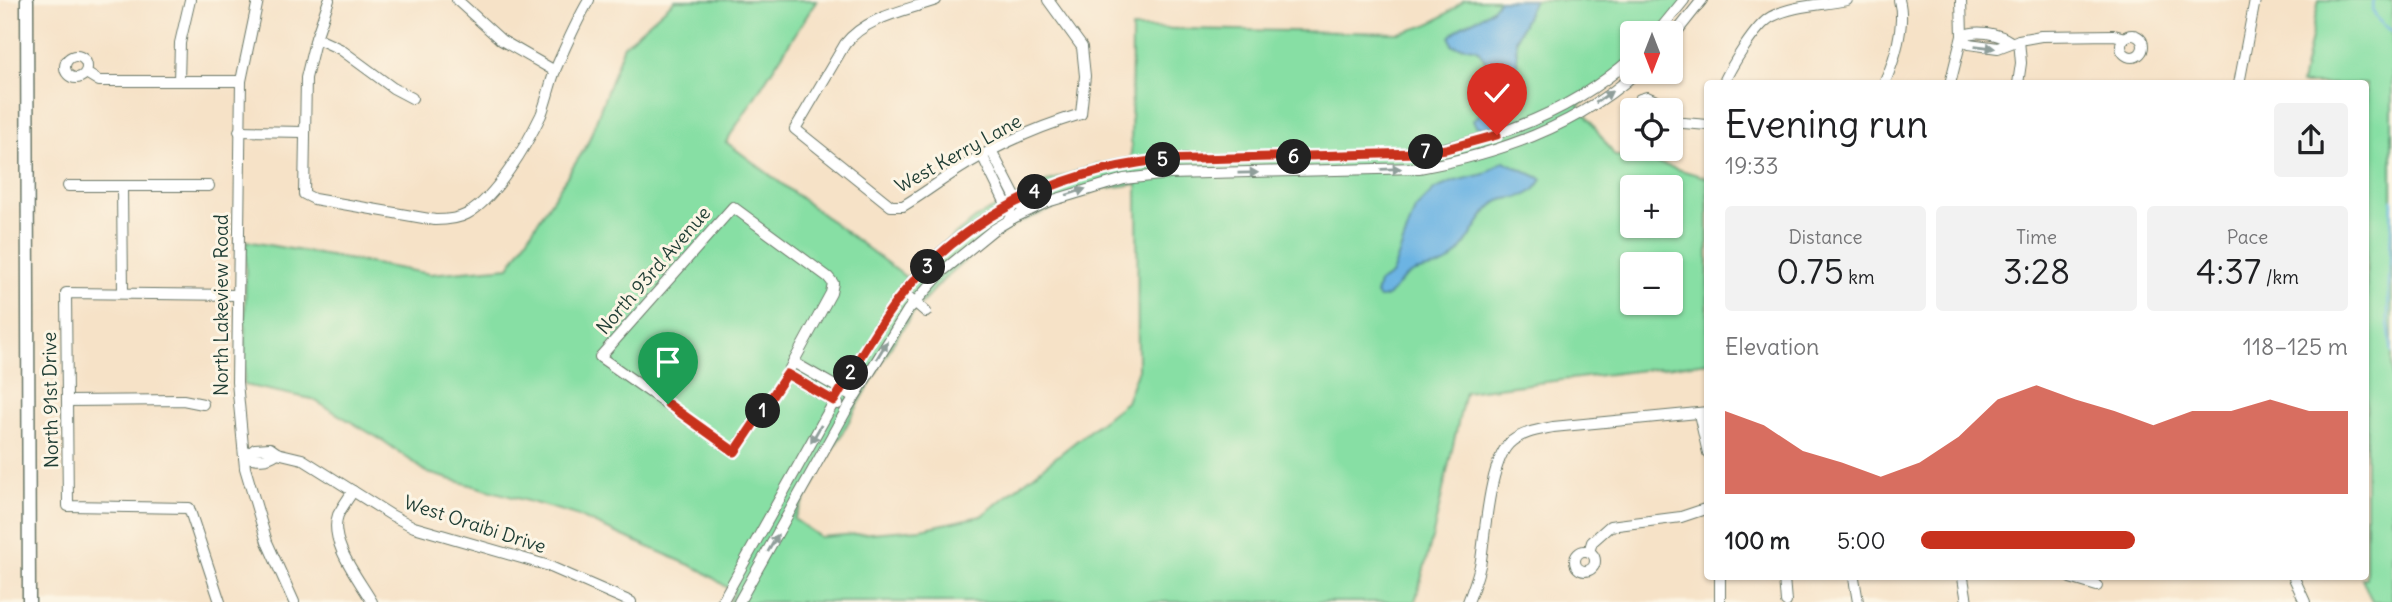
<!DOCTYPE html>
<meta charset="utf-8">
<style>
:root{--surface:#fff;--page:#f2f2f2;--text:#202124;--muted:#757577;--accent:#c8321e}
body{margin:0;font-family:Delius,sans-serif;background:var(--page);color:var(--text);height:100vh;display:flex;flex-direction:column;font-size:26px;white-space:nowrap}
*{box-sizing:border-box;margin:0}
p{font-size:23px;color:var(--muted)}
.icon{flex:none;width:38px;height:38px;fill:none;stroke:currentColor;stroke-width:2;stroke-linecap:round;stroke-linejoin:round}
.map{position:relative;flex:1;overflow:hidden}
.details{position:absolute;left:1704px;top:80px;width:665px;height:500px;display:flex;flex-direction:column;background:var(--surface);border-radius:7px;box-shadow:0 2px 5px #0004}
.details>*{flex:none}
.needle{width:46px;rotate:180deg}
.buttons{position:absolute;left:1620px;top:21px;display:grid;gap:14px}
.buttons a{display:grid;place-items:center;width:63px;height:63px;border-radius:7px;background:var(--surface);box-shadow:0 2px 5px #0004;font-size:35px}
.pin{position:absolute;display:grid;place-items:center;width:60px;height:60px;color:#fff;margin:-72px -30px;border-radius:50% 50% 50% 0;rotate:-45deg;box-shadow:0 0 7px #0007}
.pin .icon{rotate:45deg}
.km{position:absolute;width:35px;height:35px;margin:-18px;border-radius:50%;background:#222;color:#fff;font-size:19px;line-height:35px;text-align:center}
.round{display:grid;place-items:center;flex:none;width:74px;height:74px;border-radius:7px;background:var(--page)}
.head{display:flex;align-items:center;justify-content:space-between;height:119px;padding:0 21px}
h1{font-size:38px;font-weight:600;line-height:52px}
.figures{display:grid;grid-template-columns:repeat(3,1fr);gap:10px;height:119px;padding:7px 21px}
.figures div{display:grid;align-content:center;border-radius:7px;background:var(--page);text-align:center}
.figures b{font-size:35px;font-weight:600}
.figures small{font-size:19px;font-weight:400}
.figures p{font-size:19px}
.chart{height:196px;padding:14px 21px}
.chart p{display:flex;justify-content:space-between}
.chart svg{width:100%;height:126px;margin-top:7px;fill:var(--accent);opacity:.7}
ul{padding:0 21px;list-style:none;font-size:23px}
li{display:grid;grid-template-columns:112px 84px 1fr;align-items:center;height:52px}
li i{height:18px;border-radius:9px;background:var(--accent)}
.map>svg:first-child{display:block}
</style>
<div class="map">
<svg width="2392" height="602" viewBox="0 0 2392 602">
<rect width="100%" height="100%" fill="#fcf5e5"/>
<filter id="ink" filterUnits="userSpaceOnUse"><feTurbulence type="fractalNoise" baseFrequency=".0143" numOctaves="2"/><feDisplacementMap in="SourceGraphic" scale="14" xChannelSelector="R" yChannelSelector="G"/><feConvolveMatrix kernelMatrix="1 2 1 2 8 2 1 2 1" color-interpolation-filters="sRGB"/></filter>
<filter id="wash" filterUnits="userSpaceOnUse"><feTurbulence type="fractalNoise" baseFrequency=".00686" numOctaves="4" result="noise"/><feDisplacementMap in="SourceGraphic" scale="28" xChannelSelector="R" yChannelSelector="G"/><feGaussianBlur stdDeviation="1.57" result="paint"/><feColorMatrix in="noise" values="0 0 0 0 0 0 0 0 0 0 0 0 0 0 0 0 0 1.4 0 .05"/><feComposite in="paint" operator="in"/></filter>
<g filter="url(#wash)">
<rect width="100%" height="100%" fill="#f6e2c7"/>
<!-- green -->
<g fill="#87dfa4" stroke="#538e6c" stroke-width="2" fill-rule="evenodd">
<path d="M 675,0 L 817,0 L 726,142 L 907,278 L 948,240 L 979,216 L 1049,181 L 1097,165 L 1131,159 L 1132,28 L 1399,33 C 1430,26 1440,20 1464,0 L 1691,0 L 1664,33 L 1633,33 L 1633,65 L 1617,80 L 1579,105 L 1615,156 L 1633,156 L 1708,178 L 1708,362 L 1465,392 L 1432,539 L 1415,602 L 729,602 L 734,592 L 701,570 L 573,514 L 428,473 L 385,442 L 312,399 L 244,385 L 246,241 L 430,274 L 509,267 L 587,145 L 624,45 ZM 1137,184 L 1138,369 L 1126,402 L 981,516 L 921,529 L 820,537 L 794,519 L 894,341 L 916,309 L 947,276 L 982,246 L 1020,222 L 1100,189 ZM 1633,187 L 1671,187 L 1671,226 L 1633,226 ZM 1633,264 L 1671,264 L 1671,303 L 1633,303 Z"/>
<polygon points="2319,0 2392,0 2392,602 2372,602 2362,578 2366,578 2366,84 2301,84"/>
</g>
<!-- water -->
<g fill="#6cb4e3" stroke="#46788c" stroke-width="2">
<path d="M 1499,0 L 1534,0 L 1516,39 L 1518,83 L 1513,104 L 1493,129 L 1489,130 L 1476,126 L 1473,120 C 1481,110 1495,109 1502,96 L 1495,75 L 1478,50 L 1474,48 L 1452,45 L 1450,37 C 1467,16 1483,24 1499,0 Z"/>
<path d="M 1504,161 L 1542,179 C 1527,207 1507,191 1492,206 C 1475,223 1468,248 1448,262 C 1435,271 1416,267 1403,279 C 1395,287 1392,298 1379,298 L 1376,295 L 1379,283 L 1391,275 L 1393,271 L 1415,209 L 1435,189 L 1455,181 L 1484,174 Z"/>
</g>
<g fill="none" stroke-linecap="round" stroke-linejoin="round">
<!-- stream -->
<g stroke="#6cb4e3" stroke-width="2.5">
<path d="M 2374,0 C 2370,16 2380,23 2392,31"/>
<polyline points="2392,200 2388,320 2392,353"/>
</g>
</g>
</g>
<g filter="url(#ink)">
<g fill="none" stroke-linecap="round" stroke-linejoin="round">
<!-- minor casing -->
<g stroke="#6a7767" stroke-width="12">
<g id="minor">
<polyline points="258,0 241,81 237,382 245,468 267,542 294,602"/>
<path d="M 329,0 L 315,41 L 306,78 L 304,194 L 314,199 L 435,220 C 446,220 458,219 467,214 C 496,198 527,144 541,115 C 547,100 550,83 556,68 C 566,45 576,22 589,0"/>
<polyline points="457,0 501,40 555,71"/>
<path d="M 936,0 C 904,11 866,17 845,44 L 795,129 L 891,206 L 903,206 C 925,193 945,177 967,164 C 1002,143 1041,126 1081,114 L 1085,76 L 1082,47 L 1048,0"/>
<polyline points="1657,33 1684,0"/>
<circle cx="2132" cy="46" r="11"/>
<polyline points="316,38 340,49 393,88 412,98"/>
<polyline points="1671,39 1702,0"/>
<path d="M 2011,42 C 1998,33 1976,29 1962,36 L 1969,44 L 1998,48 L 2019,40 L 2041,36 L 2114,35 L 2125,38"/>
<circle cx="76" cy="67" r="11"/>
<polyline points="86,73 99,81 241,81"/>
<polyline points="179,81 180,43 190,0"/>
<path d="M 1723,84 C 1731,67 1755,26 1771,17 C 1793,5 1824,5 1847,0"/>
<path d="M 1884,84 C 1894,62 1906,24 1899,0"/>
<polyline points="1950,84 1962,36 1961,0"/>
<polyline points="2018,84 2021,63 2019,40"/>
<polyline points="2239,84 2255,0"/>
<polyline points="1636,110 1640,99 1647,97 1656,101 1657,110"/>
<polyline points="1671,122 1708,125"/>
<polyline points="239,131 304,132"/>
<polyline points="991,150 1020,206"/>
<polyline points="982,155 1013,218"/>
<polyline points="68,186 209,186"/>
<polyline points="122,186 123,293"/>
<polygon points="733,207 828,277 833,283 831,293 787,374 735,452 600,357"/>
<polyline points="904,293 926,312"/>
<polyline points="793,362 854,397"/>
<polyline points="787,374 838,404"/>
<polyline points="68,401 183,400 203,404"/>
<polyline points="1699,414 1708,453"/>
<polyline points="244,457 255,449 270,448 277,453 302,459 391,515 414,527 546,565 631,602"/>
<path d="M 244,457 C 256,459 267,461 277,453"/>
<path d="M 353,491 C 348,499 342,507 338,515 C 328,542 359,579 372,602"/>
<circle cx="1585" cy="561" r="10"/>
<polyline points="1589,552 1592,542 1610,526 1681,517 1708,508"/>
<polyline points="1784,578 1786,602"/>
<polyline points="1854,578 1858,602"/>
<polyline points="1963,578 1967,602"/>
<polyline points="2070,578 2097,586"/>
<polyline points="2294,578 2305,602"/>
<polyline points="220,602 189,508 68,506 66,293 238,295"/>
<path d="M 722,602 C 757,540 792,478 826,416 C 848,378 869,338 895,303 C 958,217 1056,172 1159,160 L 1417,153 C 1498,140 1572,112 1633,57"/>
<path d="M 739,602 L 847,409 L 908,310 L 944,270 L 993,230 L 1013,218 L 1047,202 L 1124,179 L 1169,174 L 1419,168 C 1499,154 1576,127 1637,72"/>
<path d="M 1468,602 C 1473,589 1479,574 1481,560 C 1485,534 1490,456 1512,441 C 1524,432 1539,430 1553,427 L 1708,412"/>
<polyline points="1720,602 1720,578"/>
</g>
</g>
<!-- major casing -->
<g stroke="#6a7767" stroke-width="15">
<polyline id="major" points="27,0 29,602"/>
</g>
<!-- minor -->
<use href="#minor" stroke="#fff" stroke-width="10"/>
<!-- major -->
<use href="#major" stroke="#fff" stroke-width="12"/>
</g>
<!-- one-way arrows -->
<defs><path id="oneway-solid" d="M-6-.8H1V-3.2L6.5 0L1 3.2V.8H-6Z" transform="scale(1.75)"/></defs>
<g fill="#8f9e9a">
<use href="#oneway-solid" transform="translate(1985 47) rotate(7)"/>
<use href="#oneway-solid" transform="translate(1604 97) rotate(-35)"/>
<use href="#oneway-solid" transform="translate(1391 169) rotate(-2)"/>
<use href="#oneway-solid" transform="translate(1248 173) rotate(-1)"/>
<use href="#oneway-solid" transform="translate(1076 192) rotate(-18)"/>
<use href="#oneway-solid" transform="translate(882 350) rotate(-59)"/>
<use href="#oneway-solid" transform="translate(816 434) rotate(120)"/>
<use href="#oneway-solid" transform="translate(773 543) rotate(-60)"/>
</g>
</g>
<g fill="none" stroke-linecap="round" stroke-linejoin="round" filter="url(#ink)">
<!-- route casing -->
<g stroke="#fff" stroke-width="14">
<path id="route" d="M 668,404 L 735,452 L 787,374 L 834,401 C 854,368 873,332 897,301 C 961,217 1056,172 1159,160 L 1417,153 L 1446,149 L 1497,135"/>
</g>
<!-- route -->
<use href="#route" stroke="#c8321e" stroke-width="9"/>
</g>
<g text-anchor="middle" stroke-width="6" stroke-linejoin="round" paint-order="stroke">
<!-- street labels -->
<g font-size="19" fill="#1f3d34" stroke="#fcf5e5">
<text transform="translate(958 153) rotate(-29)" y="7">West Kerry Lane</text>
<text transform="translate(653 270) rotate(-49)" y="7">North 93rd Avenue</text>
<text transform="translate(221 305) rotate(-90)" y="7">North Lakeview Road</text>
<text transform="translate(50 400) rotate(-91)" y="7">North 91st Drive</text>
<text transform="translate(475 524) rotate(18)" y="7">West Oraibi Drive</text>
</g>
</g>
</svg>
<div class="buttons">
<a><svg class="needle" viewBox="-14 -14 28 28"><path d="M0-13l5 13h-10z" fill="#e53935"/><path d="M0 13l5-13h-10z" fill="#757577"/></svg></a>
<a><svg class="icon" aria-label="locate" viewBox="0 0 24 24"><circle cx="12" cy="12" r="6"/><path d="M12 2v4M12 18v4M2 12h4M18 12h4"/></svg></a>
<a>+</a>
<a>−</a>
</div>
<div class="pin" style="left:668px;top:404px;background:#1e9e55"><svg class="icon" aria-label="arrive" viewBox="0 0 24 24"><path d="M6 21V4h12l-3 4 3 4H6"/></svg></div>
<div class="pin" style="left:1497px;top:135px;background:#d93025"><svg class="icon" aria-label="check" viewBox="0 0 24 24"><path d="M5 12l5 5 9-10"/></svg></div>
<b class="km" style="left:763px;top:411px">1</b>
<b class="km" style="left:851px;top:373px">2</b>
<b class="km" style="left:928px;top:267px">3</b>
<b class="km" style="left:1035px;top:192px">4</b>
<b class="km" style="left:1163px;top:160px">5</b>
<b class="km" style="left:1294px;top:157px">6</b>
<b class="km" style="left:1426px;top:152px">7</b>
<section class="details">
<div class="head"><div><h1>Evening run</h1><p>19:33</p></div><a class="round"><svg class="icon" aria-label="share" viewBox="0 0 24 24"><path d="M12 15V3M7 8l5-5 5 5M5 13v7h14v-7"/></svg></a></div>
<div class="figures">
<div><p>Distance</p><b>0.75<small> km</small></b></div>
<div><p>Time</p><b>3:28</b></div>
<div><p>Pace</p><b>4:37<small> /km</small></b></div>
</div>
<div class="chart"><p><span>Elevation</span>118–125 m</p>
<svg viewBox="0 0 160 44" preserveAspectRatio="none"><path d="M0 44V15L10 20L20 29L30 33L40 38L50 33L60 24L70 11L80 6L90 11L100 15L110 20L120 15L130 15L140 11L150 15L160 15V44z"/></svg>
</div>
<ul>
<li><b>100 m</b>5:00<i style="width:50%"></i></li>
</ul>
</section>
</div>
